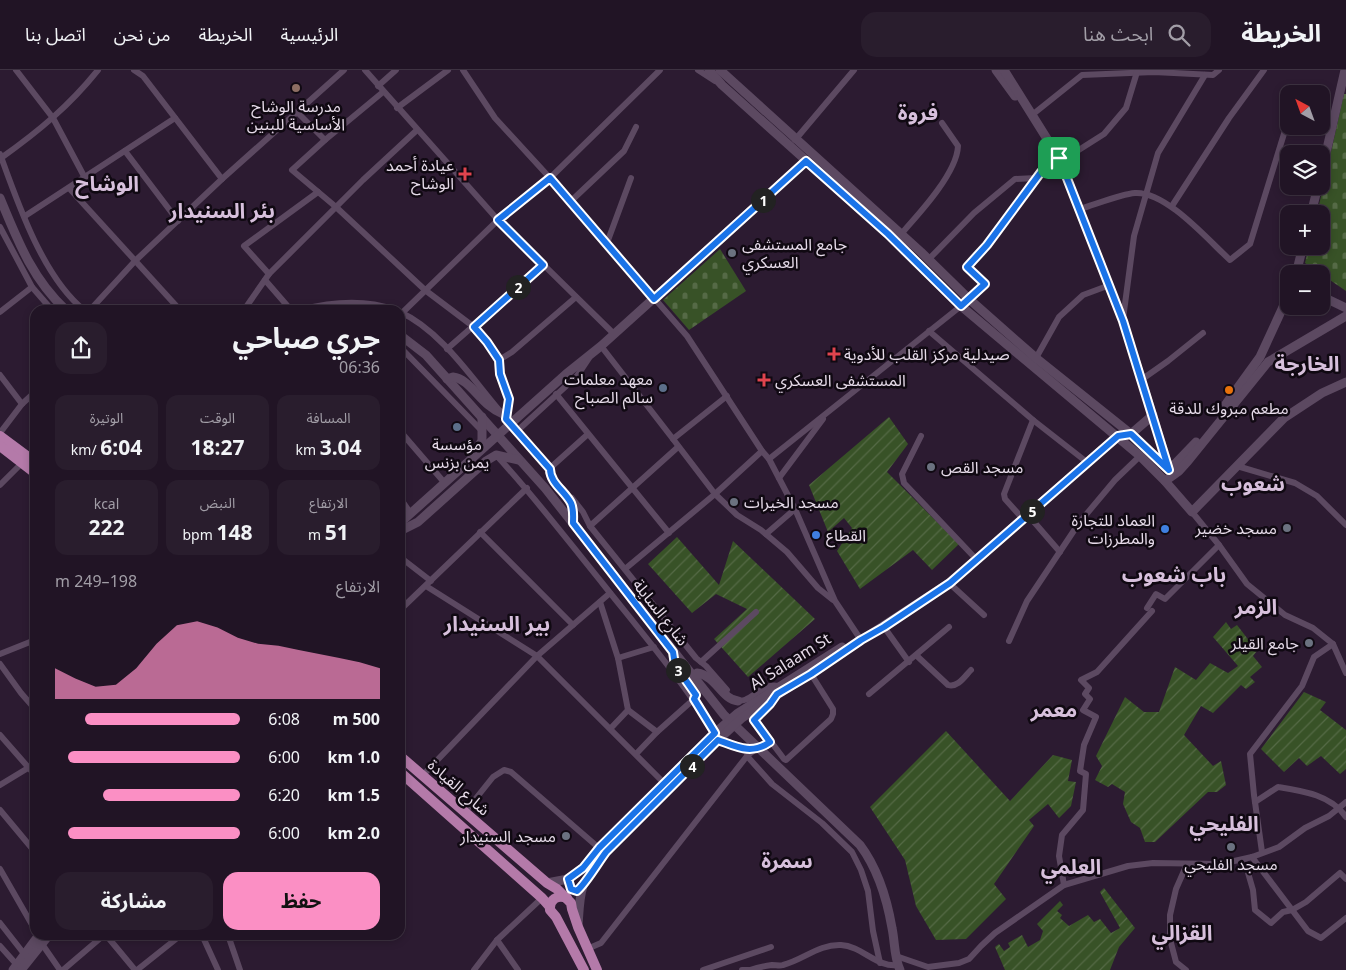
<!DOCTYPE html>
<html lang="ar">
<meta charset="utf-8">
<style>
:root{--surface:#211425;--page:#291d2d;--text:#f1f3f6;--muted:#a29ea7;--line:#3e3342;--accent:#fb8fc4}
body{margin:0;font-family:"Noto Sans","Noto Sans Arabic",sans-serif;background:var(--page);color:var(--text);direction:rtl;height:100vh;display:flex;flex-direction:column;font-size:19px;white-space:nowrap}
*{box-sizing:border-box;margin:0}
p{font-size:16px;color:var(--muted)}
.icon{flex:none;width:28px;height:28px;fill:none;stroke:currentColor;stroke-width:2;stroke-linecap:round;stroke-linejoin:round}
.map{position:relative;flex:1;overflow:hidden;direction:ltr}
.side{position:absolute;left:30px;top:235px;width:375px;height:635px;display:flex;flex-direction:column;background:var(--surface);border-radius:15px;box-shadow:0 2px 8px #0003,0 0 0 1px var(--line);direction:rtl}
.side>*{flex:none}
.needle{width:32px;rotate:319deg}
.fabs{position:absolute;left:1280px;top:15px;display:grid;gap:10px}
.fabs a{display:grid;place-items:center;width:50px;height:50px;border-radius:10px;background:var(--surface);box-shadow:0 2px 8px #0003,0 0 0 1px var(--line);font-size:25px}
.pin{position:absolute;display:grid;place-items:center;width:42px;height:42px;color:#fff;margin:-21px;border-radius:10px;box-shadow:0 2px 8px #0006}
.km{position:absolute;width:25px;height:25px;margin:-12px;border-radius:50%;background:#222;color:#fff;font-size:14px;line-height:25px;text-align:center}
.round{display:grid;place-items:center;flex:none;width:52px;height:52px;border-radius:15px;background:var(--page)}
.overview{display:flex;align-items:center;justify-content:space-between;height:85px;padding:0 25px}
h1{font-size:28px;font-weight:700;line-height:38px}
.stats{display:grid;grid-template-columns:repeat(3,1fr);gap:8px;height:85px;padding:5px 25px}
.stats div{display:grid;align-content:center;border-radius:12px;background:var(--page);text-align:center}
.stats b{font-size:21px;font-weight:700}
.stats small{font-size:14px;font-weight:400}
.stats p{font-size:14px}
.chart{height:140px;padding:10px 25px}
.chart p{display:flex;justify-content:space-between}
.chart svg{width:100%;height:90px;margin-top:5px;fill:var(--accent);opacity:.7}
.primary-button{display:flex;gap:10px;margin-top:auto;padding:10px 25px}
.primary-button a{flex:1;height:58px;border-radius:15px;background:var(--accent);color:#111;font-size:20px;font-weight:700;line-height:58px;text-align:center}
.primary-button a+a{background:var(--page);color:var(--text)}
ul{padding:0 25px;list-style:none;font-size:16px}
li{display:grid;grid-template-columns:80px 60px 1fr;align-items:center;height:38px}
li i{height:12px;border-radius:6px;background:var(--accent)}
header{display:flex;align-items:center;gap:30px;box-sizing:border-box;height:70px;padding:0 25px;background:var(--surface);border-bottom:1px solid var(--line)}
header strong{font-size:24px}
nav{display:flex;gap:28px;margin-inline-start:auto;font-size:18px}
.search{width:350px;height:45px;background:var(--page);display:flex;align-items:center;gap:12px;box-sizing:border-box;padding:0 18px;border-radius:15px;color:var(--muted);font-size:19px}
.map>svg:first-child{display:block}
</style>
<header>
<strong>الخريطة</strong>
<div class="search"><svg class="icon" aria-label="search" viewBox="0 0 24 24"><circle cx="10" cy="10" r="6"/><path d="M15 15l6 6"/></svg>ابحث هنا</div>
<nav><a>الرئيسية</a><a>الخريطة</a><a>من نحن</a><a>اتصل بنا</a></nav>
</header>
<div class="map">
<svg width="1346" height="900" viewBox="0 0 1346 900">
<defs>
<pattern id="cemetery-stones" width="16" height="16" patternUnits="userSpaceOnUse" patternTransform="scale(1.25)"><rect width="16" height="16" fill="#385227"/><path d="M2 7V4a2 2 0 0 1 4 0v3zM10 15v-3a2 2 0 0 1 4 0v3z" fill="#556a46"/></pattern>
<pattern id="garden-furrows" width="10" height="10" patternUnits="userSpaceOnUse" patternTransform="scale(1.25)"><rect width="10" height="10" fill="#385227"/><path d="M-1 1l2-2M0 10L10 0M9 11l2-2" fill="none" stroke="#556a46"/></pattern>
</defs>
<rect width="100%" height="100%" fill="#2c1b31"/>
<!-- cemetery -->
<g fill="url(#cemetery-stones)">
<polygon points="1344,24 1346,24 1346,221 1305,193 1309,176 1321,176 1321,144 1317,144"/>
<polygon points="720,179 746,221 689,260 663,230"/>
</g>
<!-- garden -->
<g fill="url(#garden-furrows)">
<polygon points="889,347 908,374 887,402 959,474 932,500 913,480 860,519 837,481 852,458 844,448 828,462 809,415"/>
<polygon points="677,467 719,515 733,471 815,549 748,607 714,569 747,539 716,524 692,543 648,494"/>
<polygon points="1226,552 1231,559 1237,555 1257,581 1253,586 1262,597 1250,607 1255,612 1246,619 1241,615 1213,643 1201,636 1184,665 1213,696 1221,691 1226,715 1217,722 1208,722 1155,772 1145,772 1140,758 1131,752 1123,734 1125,722 1112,714 1108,717 1095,710 1102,696 1096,686 1125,627 1144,642 1159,642 1175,597 1196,610 1210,593 1228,603 1238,596 1213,567"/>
<polygon points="1304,622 1326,632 1320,640 1346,660 1346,699 1340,704 1321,686 1307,696 1299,688 1284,702 1261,679"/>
<polygon points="946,661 1010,731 1053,685 1072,690 1068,711 1076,712 1071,736 1059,748 1048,734 1029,750 1034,756 994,814 1006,829 966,869 936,870 916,836 905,790 870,737"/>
<polygon points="1104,818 1135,858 1119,877 1110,900 1005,900 995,877 999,874 1004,881 1010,877 1008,873 1022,865 1028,877 1040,870 1043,861 1037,854 1060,831 1063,835 1057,841 1062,845 1060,848 1069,856 1088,845 1094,852 1100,849 1111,863 1120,858 1100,822"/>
</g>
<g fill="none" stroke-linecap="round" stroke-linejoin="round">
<!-- street -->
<g stroke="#5c4961" stroke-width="6">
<polyline points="16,0 53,48 85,108"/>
<polyline points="134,0 143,6 222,109"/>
<polyline points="365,0 498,150 614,264"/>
<polyline points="463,0 495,48 550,108 687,266 762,381 769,389 795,439 835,531 861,570"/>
<polyline points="698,0 715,11"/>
<polyline points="378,16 396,0"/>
<polyline points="383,22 325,70 292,100 336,137 425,220 474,257 487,272 499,290 500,304 509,329 506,349 552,402"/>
<polyline points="397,38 448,0"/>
<polyline points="297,42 325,70"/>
<polyline points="1032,45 1082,5 1154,2 1213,5 1219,0"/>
<polyline points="1300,56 1332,63"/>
<polyline points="795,70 854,0"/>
<polyline points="125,81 178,151"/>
<path d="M 0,84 C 18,134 43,207 84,240"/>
<path d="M 1,88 C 39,61 69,36 98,0"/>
<polyline points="69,118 180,240"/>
<polyline points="570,132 624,81 636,57"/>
<polyline points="1172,136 1229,48 1264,0"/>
<path d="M 1080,139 C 1094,135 1121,124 1135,123 C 1166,121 1208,170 1230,190 L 1250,174 L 1287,54 L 1289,54"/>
<polyline points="25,146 175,48"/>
<polyline points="0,157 32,217 52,240"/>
<path d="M 901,164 C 919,144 957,103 958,76 L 942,53"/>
<polyline points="607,173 631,108"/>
<polyline points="929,189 974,143 1015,109 1036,108"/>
<polyline points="269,204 244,176 318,122"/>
<polyline points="265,210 291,240"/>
<polyline points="90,240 135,191 222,109 344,0"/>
<polyline points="244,240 269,204 363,110 417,60"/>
<path d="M 300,240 C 331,232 365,229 395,240"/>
<polyline points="0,242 32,217"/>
<path d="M 400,242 C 440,260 471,307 499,340"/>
<polyline points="402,243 498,150 550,108 660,0"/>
<polyline points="1123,249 1134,166 1158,83 1205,5"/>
<polyline points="929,261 1033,350 1088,393"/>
<polyline points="601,276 673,369 727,326"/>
<polyline points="400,277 482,361"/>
<polyline points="447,279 543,195"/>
<polyline points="1036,288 1059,247 1083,225 1110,215"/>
<polyline points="499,290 512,282 576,227"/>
<polyline points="0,305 22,334"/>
<polyline points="1141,310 1168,291 1203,263"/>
<polyline points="556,324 669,463"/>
<polyline points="400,361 443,411"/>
<polyline points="516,362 577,306 589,288"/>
<polyline points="0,363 22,334 35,322"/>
<polyline points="921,366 902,404 904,413 977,490"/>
<polyline points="673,369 715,424 737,445 761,460 787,482 818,518 833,530"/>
<path d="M 496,385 C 534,426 568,471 603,514 C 642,563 682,610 715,663"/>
<polyline points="769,389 961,236 985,214 967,197 987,175 1041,102 1059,88 1074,83 1104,64 1126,38 1137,2"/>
<polyline points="1237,396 1295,413 1317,426 1346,455"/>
<polyline points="549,399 588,364"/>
<polyline points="779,408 823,349"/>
<polyline points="0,415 22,393"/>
<polyline points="400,428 409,441"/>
<polyline points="572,428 583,442 590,456 696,588 706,596 727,620"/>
<polyline points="1192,442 1219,475 1247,514 1285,545 1313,558 1333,574 1346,603"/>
<polyline points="1028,445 1060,482"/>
<polyline points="1023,449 1005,429 1004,424 1033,350"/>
<polyline points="590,456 678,377"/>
<polyline points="480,462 573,555"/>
<polyline points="766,464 795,439"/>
<polyline points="400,487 431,511"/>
<polyline points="625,499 715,424 762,381"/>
<polyline points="949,513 984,545"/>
<polyline points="426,516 537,586 664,713"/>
<polyline points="600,532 618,588 628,640 611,658"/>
<polyline points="1147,538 1156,524 1165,529 1219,475"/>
<polyline points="400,540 527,418"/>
<polyline points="884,557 909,592"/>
<polyline points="1009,571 1027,531 1079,453 1115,410 1140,386"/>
<polyline points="0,584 35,570"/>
<path d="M 917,586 L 948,615 C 958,618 965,606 971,600"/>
<polyline points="618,588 654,577"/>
<polyline points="701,592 756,542"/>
<polyline points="0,594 21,623 35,639"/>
<polyline points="869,624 949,557"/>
<path d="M 735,629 C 749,637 760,612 778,616"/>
<polyline points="773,631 754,649 784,689 786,690 831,649 833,644 833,639 811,604"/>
<polyline points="628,640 657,662"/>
<polyline points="0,665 35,705"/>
<polyline points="636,684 657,662 694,629"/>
<polyline points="747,686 772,714 822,753 852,782 861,800 868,821 873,861 880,893"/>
<polyline points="423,705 537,586 610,523"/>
<polyline points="0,715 28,698"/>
<path d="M 1255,732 L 1278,717 C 1303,721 1331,725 1346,747"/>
<polyline points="0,740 35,782"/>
<polyline points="465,742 493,707 504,700 511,702 599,778"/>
<polyline points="1262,782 1254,725 1250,684 1302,616 1314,587 1333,574"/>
<polyline points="1252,787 1308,861 1321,868 1346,848"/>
<polyline points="1244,789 1253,820 1255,840 1271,853 1283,842 1292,840 1306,832 1340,803 1346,809"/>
<polyline points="0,799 35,860"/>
<polyline points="1064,815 1059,786 1062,765 1083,740 1086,704 1080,701 1084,675 1096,647 1083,640 1090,629 1085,624 1089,618 1081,610 1097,602 1152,541"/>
<polyline points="0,853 25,885"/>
<polyline points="106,865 135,900"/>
<polyline points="202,865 218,900"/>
<polyline points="228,865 240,900"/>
<polyline points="497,870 518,900"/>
<polyline points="42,874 60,900"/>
<polyline points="0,876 17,895"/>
<polyline points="587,879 601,873 747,686 757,678 765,676 770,672"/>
<polyline points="896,886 928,897 959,893 969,889 981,876 995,863 1064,815 1128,796 1153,793 1221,794 1252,787 1279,777 1305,758 1329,746 1346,732"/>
<polyline points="63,900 104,865"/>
<polyline points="137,900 181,865"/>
<polyline points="474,900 497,870 542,828"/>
<polyline points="703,900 771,877"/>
<polyline points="742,900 750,900"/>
<path d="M 750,900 C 756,898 765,896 772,895 C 776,895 780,896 783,895 C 803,890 819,874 841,875 C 862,876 877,898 898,895"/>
<polyline points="1186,900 1176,892 1170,869 1170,845 1176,819 1187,794"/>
</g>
<!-- secondary -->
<g stroke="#5c4961" stroke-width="9">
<polyline points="709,0 722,15 888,164 961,236 1140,386 1165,411 1192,442 1284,348 1322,323 1346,312"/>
<polyline points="720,0 921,182 969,229 1036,288 1131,364 1169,400"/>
<polyline points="996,0 1015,26"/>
<polyline points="1004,0 1059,88 1123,251 1169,398"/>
<polyline points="1321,105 1345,0"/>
<path d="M 0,128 C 17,169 32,209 66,240"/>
<polyline points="1311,144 1318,116"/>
<polyline points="1296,204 1303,176"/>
<polyline points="1321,226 1346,238"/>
<path d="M 400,265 L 426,285 L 545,418 L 724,645 L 860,775 C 878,799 887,829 892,858 C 895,872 894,887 900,900"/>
<path d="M 447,309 L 453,307 C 471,309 481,336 503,344"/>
<polyline points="1226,334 1260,287 1289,224"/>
<polyline points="1126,365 1131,364 1153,345"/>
<polyline points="474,382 482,371 482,347"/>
<polyline points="549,399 551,407 572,434 573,453"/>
<polyline points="1169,400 1196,372"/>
<polyline points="1165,411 1179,401 1188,391 1268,292 1346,246"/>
<polyline points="400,453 566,304 601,276 806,91"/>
<polyline points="400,461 418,452 486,391 496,385 519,390"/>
<polyline points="673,582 675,595 696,625 694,629"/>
<path d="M 693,606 L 697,603 C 717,606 721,629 738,631"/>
<polyline points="718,670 746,680 757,678"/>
<polyline points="568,809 571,819 577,821 583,815"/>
<polyline points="547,813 568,809 583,798 599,778 715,663 738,643 842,577"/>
<path d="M 578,856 C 579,843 579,828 583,816 C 588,803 598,792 606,782 L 718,670 L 742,648 L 949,513 L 1118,366"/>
<polyline points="13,900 39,865"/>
<polyline points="21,900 49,865"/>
</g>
<!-- primary -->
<g stroke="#b47aa9" stroke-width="10">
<polyline points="0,366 35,392"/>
<polyline points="0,376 35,403"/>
<polyline points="400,686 547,813 557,819 571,833 572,839 578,857 597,900"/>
<polyline points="400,702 542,828 550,837"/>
<path d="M 567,828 C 557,824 549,830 550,840 L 556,847 L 584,900"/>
</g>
</g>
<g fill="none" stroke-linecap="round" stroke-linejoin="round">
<!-- route casing -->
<g stroke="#fff" stroke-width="10">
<path id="route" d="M 1059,88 L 1123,251 L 1169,400 L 1131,364 L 1118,366 L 950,513 L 884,557 L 861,570 L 811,604 L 777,624 L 770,634 L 754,650 L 770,672 C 752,685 737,677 718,670 L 606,782 C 597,794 587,812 577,821 L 571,819 L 568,809 L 583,798 L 599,778 L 715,663 L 694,629 L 696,625 L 675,595 L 673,582 L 573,453 C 573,446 574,440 571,433 C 565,421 550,413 550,399 L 506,349 L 509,329 L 500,304 L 499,290 L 487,272 L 474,257 L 543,195 L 498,150 L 550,108 L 654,229 L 806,91 L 888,164 L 961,236 L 985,214 L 967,197 L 987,175 L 1041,102 Z"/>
</g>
<!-- route -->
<use href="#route" stroke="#1a73e8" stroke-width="6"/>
</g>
<!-- markers -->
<circle fill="#8d6e63" stroke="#100912" stroke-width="2" cx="296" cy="18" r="5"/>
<g fill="#e0444e" stroke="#100912" stroke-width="2">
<path d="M462.5 96.5h5v5h5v5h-5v5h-5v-5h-5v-5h5z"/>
<path d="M831.5 276.5h5v5h5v5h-5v5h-5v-5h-5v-5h5z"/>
<path d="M761.5 302.5h5v5h5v5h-5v5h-5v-5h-5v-5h5z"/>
</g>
<g fill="#6b7280" stroke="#100912" stroke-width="2">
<circle cx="732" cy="183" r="5"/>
<circle cx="931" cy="397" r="5"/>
<circle cx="734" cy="432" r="5"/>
<circle cx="1287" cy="458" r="5"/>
<circle cx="1309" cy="573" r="5"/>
<circle cx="566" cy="766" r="5"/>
<circle cx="1231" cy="777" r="5"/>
</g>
<g fill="#5c6f8a" stroke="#100912" stroke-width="2">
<circle cx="663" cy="318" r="5"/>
<circle cx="457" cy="357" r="5"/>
</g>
<circle fill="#e8710a" stroke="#100912" stroke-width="2" cx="1229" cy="320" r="5"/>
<g fill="#3f7fe0" stroke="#100912" stroke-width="2">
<circle cx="1165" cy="459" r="5"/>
<circle cx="816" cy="465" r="5"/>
</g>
<g text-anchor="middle" stroke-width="5" stroke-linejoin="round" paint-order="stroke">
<!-- poi labels -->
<g font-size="16" fill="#e6dbe9" stroke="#100912" text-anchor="end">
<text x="296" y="42" text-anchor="middle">مدرسة الوشاح<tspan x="296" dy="18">الأساسية للبنين</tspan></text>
<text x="454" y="101">عيادة أحمد<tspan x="454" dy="18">الوشاح</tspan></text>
<text x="742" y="180" text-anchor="start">جامع المستشفى<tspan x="742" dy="18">العسكري</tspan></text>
<text x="844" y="290" text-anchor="start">صيدلية مركز القلب للأدوية</text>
<text x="653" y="315">معهد معلمات<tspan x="653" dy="18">سالم الصباح</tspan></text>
<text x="775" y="316" text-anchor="start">المستشفى العسكري</text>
<text x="1229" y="344" text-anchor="middle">مطعم مبروك للدقة</text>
<text x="457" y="380" text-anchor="middle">مؤسسة<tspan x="457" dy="18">يمن بزنس</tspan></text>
<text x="941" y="403" text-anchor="start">مسجد القص</text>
<text x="744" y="438" text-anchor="start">مسجد الخيرات</text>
<text x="1155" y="456">العماد للتجارة<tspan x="1155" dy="18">والمطرزات</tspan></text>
<text x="1277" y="464">مسجد خضير</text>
<text x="826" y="471" text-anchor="start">القطاع</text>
<text x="1299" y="579">جامع القيلر</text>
<text x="556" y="772">مسجد السنيدار</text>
<text x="1231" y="800" text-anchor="middle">مسجد الفليحي</text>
</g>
<!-- street labels -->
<g font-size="16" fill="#e6dbe9" stroke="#100912">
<text transform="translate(661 542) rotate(52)" y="6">شارع السايلة</text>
<text transform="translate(790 591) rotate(-32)" y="6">Al Salaam St</text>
<text transform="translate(459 717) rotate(41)" y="6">شارع القيادة</text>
</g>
<!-- district labels -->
<g font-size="21" font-weight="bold" fill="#d7c0dc" stroke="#100912">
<text x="918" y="50">فروة</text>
<text x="107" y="121">الوشاح</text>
<text x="222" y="148">بئر السنيدار</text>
<text x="1307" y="301">الخارجة</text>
<text x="1253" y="421">شعوب</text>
<text x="1174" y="512">باب شعوب</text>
<text x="1256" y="544">الزمر</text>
<text x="497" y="561">بير السنيدار</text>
<text x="1054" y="647">معمر</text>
<text x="1224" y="761">الفليحي</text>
<text x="787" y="798">سمرة</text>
<text x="1071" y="804">العلمي</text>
<text x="1182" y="870">القزالي</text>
</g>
</g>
</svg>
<div class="fabs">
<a><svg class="needle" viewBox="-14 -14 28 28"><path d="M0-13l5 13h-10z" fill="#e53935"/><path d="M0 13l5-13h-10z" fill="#a29ea7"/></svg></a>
<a><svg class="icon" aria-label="layers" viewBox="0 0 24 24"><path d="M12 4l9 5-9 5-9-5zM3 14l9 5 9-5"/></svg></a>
<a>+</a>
<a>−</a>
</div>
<div class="pin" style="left:1059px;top:88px;background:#1e9e55"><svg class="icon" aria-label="arrive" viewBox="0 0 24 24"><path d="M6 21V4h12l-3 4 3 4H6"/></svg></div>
<b class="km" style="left:763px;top:130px">1</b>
<b class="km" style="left:518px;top:217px">2</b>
<b class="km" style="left:678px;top:600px">3</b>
<b class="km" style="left:692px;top:696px">4</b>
<b class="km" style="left:1032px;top:441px">5</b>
<section class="side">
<div class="overview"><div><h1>جري صباحي</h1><p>06:36</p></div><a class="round"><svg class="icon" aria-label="share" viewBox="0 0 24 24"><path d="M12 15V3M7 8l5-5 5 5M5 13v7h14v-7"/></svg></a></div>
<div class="stats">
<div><p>المسافة</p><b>3.04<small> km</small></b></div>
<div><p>الوقت</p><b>18:27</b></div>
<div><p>الوتيرة</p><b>6:04<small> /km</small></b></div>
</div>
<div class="stats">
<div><p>الارتفاع</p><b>51<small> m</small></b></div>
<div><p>النبض</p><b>148<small> bpm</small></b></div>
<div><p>kcal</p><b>222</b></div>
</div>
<div class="chart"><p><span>الارتفاع</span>198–249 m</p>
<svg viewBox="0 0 160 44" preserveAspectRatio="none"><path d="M0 44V29L10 34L20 38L30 37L40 29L50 17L60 8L70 6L80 9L90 14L100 17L110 18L120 20L130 22L140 24L150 26L160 29V44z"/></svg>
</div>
<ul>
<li><b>500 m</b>6:08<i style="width:84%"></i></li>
<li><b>1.0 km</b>6:00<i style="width:93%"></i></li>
<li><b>1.5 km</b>6:20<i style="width:74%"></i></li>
<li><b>2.0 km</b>6:00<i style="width:93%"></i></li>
</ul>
<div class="primary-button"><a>حفظ</a><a>مشاركة</a></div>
</section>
</div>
